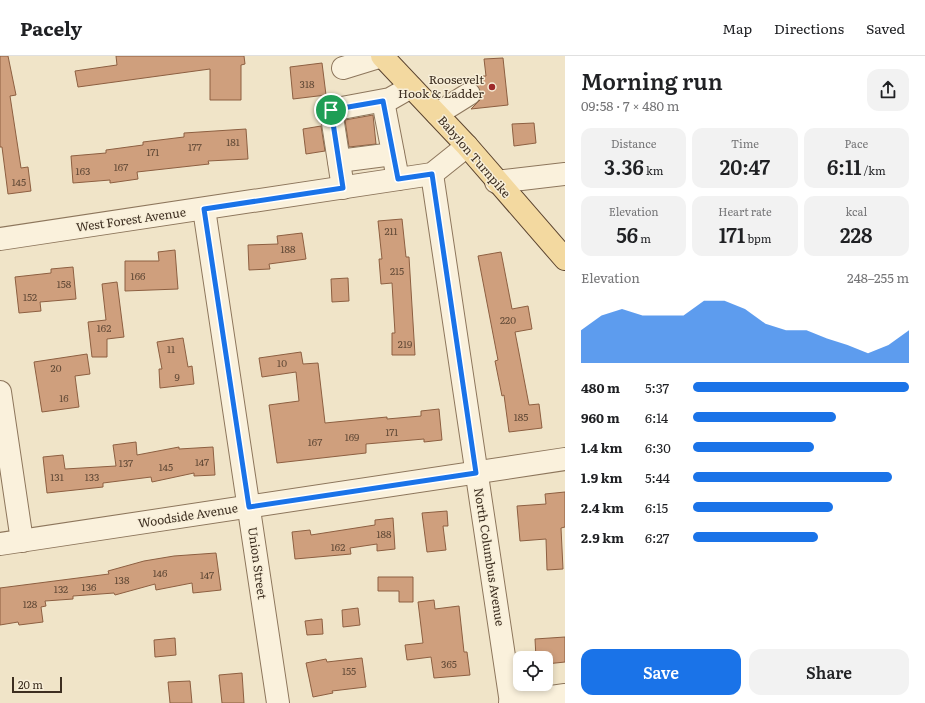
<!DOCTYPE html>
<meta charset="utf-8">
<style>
:root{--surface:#fff;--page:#f2f2f2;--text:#202124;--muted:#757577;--line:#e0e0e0;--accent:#1a73e8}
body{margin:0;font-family:Literata,serif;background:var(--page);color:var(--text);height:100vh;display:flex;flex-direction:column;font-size:15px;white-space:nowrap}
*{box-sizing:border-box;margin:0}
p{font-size:13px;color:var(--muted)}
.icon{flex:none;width:22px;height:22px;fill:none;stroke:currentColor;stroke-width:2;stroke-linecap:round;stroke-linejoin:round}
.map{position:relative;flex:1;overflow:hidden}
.sheet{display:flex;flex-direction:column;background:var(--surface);width:360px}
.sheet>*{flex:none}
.controls{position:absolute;left:513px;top:595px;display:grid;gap:8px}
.controls a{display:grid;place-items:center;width:40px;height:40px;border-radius:8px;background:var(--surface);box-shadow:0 2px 6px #0003;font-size:20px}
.scale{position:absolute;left:12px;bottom:10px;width:50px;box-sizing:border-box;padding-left:4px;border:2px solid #3d2e20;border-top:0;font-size:11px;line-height:14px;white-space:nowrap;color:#3d2e20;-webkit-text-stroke:3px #f7eed8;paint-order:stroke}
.pin{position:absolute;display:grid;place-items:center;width:34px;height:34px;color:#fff;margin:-17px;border:2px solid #fff;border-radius:50%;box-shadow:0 1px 4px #0007}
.round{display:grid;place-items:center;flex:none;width:42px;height:42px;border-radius:12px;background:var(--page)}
.head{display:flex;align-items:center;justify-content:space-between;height:68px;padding:0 16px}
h1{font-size:22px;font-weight:600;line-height:30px}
.metrics{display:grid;grid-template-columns:repeat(3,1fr);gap:6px;height:68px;padding:4px 16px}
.metrics div{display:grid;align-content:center;border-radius:10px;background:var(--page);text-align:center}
.metrics b{font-size:20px;font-weight:600}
.metrics small{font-size:11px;font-weight:400}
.metrics p{font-size:11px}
.chart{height:112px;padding:8px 16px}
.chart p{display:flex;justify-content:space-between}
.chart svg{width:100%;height:72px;margin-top:4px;fill:var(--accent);opacity:.7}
.action{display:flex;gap:8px;margin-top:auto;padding:8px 16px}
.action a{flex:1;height:46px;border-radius:12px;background:var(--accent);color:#fff;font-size:16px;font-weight:600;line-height:46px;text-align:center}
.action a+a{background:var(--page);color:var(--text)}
ul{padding:0 16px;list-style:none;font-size:13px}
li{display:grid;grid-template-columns:64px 48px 1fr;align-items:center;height:30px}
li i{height:10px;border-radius:5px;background:var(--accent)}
header{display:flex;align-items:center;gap:24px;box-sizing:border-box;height:56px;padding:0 20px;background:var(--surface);border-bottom:1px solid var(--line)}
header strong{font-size:19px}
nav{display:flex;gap:22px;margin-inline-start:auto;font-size:14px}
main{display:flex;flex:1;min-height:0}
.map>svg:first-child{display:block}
</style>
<header>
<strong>Pacely</strong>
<nav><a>Map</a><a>Directions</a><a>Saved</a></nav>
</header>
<main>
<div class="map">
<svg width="565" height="647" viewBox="0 0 565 647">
<rect width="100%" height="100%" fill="#f0e4c8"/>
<!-- building -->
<g fill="#cf9f7d" stroke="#8d5f41">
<polygon points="0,0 8,0 16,39 10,40 21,112 28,111 31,135 8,138 2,91 0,91"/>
<polygon points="116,0 244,0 245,8 241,9 241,44 210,44 210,13 78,31 75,15 117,9"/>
<polygon points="503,2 508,49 471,53 480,44 481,37 476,28 482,27 481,20 486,20 484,3"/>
<polygon points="322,7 326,39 293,43 290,11"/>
<polygon points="373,59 376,88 349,91 345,64"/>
<polygon points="534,67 536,87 514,90 512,68"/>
<polygon points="321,70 325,95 306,98 303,73"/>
<polygon points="246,73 248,103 208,105 209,108 137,116 138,123 110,127 110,124 73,127 71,100 106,97 106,94 143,89 143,86 184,81 184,77"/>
<polygon points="402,163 406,201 409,201 415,299 392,299 392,277 395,277 392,227 381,228 379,203 382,203 378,165"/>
<polygon points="302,177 306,203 269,208 270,213 249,214 248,189 278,188 277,180"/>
<polygon points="175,194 178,233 125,235 125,205 159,205 158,196"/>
<polygon points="501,196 512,253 528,250 532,273 515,276 529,349 539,348 542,372 509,376 504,339 502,340 495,305 498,304 478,200"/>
<polygon points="73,211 76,243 40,246 41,255 19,257 15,221 51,217 51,213"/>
<polygon points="348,222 349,245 332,246 331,223"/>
<polygon points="117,226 124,281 107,283 107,301 92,301 88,266 106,264 102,228"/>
<polygon points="183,282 188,311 192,310 194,328 160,332 159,313 162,313 157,286"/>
<polygon points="301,296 303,308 318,307 325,367 387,361 387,363 421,360 421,355 439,353 442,384 424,386 424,383 366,388 366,397 277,407 269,349 299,345 296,316 262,321 259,302"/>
<polygon points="87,298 90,318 75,320 79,351 42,356 34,306"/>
<polygon points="136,386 137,399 179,391 179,393 213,391 215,419 194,420 194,417 152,426 151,421 103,427 103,431 47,437 43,401 63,399 65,413 116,410 113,389"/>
<polygon points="565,436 565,471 561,472 563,513 547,514 546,483 520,485 517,450 546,448 545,438"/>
<polygon points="447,455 448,470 443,470 446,494 427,496 422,457"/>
<polygon points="393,462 395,493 377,495 377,488 350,492 351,498 295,503 292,476 310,474 311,479 375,469 375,464"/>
<polygon points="216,497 221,534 193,537 192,527 156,534 155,528 115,539 114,537 73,540 73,543 45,545 46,550 41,551 43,566 19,569 18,566 0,569 0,532 109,518 108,515 144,505 174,500"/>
<polygon points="378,521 413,521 413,546 399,546 399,535 378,535"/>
<polygon points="434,544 435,553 459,550 464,596 467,596 470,619 434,622 431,601 407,604 405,589 423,587 418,546"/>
<polygon points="358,552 360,569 343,571 342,554"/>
<polygon points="322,563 323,578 307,579 305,565"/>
<polygon points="565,581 565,606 546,608 546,602 536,602 535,583"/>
<polygon points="175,582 176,599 155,601 154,584"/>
<polygon points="362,602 366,631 332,635 333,637 313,641 306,607 326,603 327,606"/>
<polygon points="242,617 244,647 222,647 219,619"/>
<polygon points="190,625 192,647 170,647 168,626"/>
</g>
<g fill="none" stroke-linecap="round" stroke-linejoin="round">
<!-- minor casing -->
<g stroke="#8d765c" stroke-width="24">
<g id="minor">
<polyline points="343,12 382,0"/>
<polyline points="383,45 398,123"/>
<polyline points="437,58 469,38"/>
<polyline points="339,105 393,98"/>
<polyline points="432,118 511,647"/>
<polyline points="496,126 565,118"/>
<polyline points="343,132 331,54 390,43 411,31"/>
<polyline points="204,153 278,647"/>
<polyline points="0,183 432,118 467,90"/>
<polyline points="0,336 22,485"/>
<polyline points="0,488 565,403"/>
<polyline points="510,647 565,639"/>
</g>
</g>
<!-- major casing -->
<g stroke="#5b4430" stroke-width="24">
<polyline id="major" points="382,0 467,90 565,203"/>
</g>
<!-- minor -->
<use href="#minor" stroke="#faf1dc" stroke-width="22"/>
<!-- major -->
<use href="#major" stroke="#f3d9a0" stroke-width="22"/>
</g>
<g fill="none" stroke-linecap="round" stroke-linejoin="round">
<!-- route casing -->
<g stroke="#fff" stroke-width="8">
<polygon id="route" points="383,45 398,123 432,118 476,417 249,451 204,153 343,132 331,54"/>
</g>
<!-- route -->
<use href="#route" stroke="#1a73e8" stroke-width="5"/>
</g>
<!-- markers -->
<circle fill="#9e2a2b" stroke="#f7eed8" stroke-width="1.5" cx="492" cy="31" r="4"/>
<g text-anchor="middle" stroke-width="3" stroke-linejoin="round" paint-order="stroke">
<!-- number labels -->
<g font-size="10" fill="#624a37">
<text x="307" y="32">318</text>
<text x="233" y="90">181</text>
<text x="195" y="95">177</text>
<text x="153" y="100">171</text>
<text x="121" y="115">167</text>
<text x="83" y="119">163</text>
<text x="19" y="130">145</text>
<text x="391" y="179">211</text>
<text x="288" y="197">188</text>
<text x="397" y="219">215</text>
<text x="138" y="224">166</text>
<text x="64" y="232">158</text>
<text x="30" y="245">152</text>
<text x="508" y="268">220</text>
<text x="104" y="276">162</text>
<text x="405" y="292">219</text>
<text x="171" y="297">11</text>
<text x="282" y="311">10</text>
<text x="56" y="316">20</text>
<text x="177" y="325">9</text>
<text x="64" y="346">16</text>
<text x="521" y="365">185</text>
<text x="392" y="380">171</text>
<text x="352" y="385">169</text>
<text x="315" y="390">167</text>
<text x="202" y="410">147</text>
<text x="126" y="411">137</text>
<text x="166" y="415">145</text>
<text x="57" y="425">131</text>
<text x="92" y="425">133</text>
<text x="384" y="482">188</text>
<text x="338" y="495">162</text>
<text x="160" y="521">146</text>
<text x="207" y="523">147</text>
<text x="122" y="528">138</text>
<text x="89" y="535">136</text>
<text x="61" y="537">132</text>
<text x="30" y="552">128</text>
<text x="449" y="612">365</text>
<text x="349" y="619">155</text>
</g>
<!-- poi labels -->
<g font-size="12" fill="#3d2e20" stroke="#f7eed8" text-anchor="end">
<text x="484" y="28">Roosevelt<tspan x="484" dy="14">Hook &amp; Ladder</tspan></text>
</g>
<!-- street labels -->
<g font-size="12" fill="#3d2e20" stroke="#f7eed8">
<text transform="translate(474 101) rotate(49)" y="4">Babylon Turnpike</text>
<text transform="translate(131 164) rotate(-8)" y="4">West Forest Avenue</text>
<text transform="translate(188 460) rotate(-9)" y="4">Woodside Avenue</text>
<text transform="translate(489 501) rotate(81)" y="4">North Columbus Avenue</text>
<text transform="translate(257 507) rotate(82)" y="4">Union Street</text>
</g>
</g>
</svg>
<div class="controls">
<a><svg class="icon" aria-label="locate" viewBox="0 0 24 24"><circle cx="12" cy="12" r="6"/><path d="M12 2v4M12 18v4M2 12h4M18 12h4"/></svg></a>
</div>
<div class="scale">20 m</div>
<div class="pin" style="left:331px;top:54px;background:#1e9e55"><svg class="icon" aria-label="arrive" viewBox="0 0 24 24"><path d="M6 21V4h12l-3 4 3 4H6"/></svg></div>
</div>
<section class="sheet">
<div class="head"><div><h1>Morning run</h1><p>09:58 · 7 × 480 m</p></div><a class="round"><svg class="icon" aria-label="share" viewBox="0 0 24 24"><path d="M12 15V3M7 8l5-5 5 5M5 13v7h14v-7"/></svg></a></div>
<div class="metrics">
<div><p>Distance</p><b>3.36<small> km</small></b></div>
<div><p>Time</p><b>20:47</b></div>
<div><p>Pace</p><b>6:11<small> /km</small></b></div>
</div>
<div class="metrics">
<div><p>Elevation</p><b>56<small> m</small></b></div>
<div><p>Heart rate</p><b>171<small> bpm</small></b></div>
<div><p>kcal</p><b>228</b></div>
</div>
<div class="chart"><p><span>Elevation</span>248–255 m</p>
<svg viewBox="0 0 160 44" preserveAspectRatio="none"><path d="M0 44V24L10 15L20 11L30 15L40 15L50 15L60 6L70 6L80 11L90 20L100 24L110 24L120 29L130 33L140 38L150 33L160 24V44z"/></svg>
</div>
<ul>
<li><b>480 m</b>5:37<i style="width:100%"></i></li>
<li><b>960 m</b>6:14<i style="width:66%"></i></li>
<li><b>1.4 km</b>6:30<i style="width:56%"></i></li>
<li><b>1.9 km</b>5:44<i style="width:92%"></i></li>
<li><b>2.4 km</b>6:15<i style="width:65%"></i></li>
<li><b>2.9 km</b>6:27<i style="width:58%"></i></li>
</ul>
<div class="action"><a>Save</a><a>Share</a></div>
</section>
</main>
